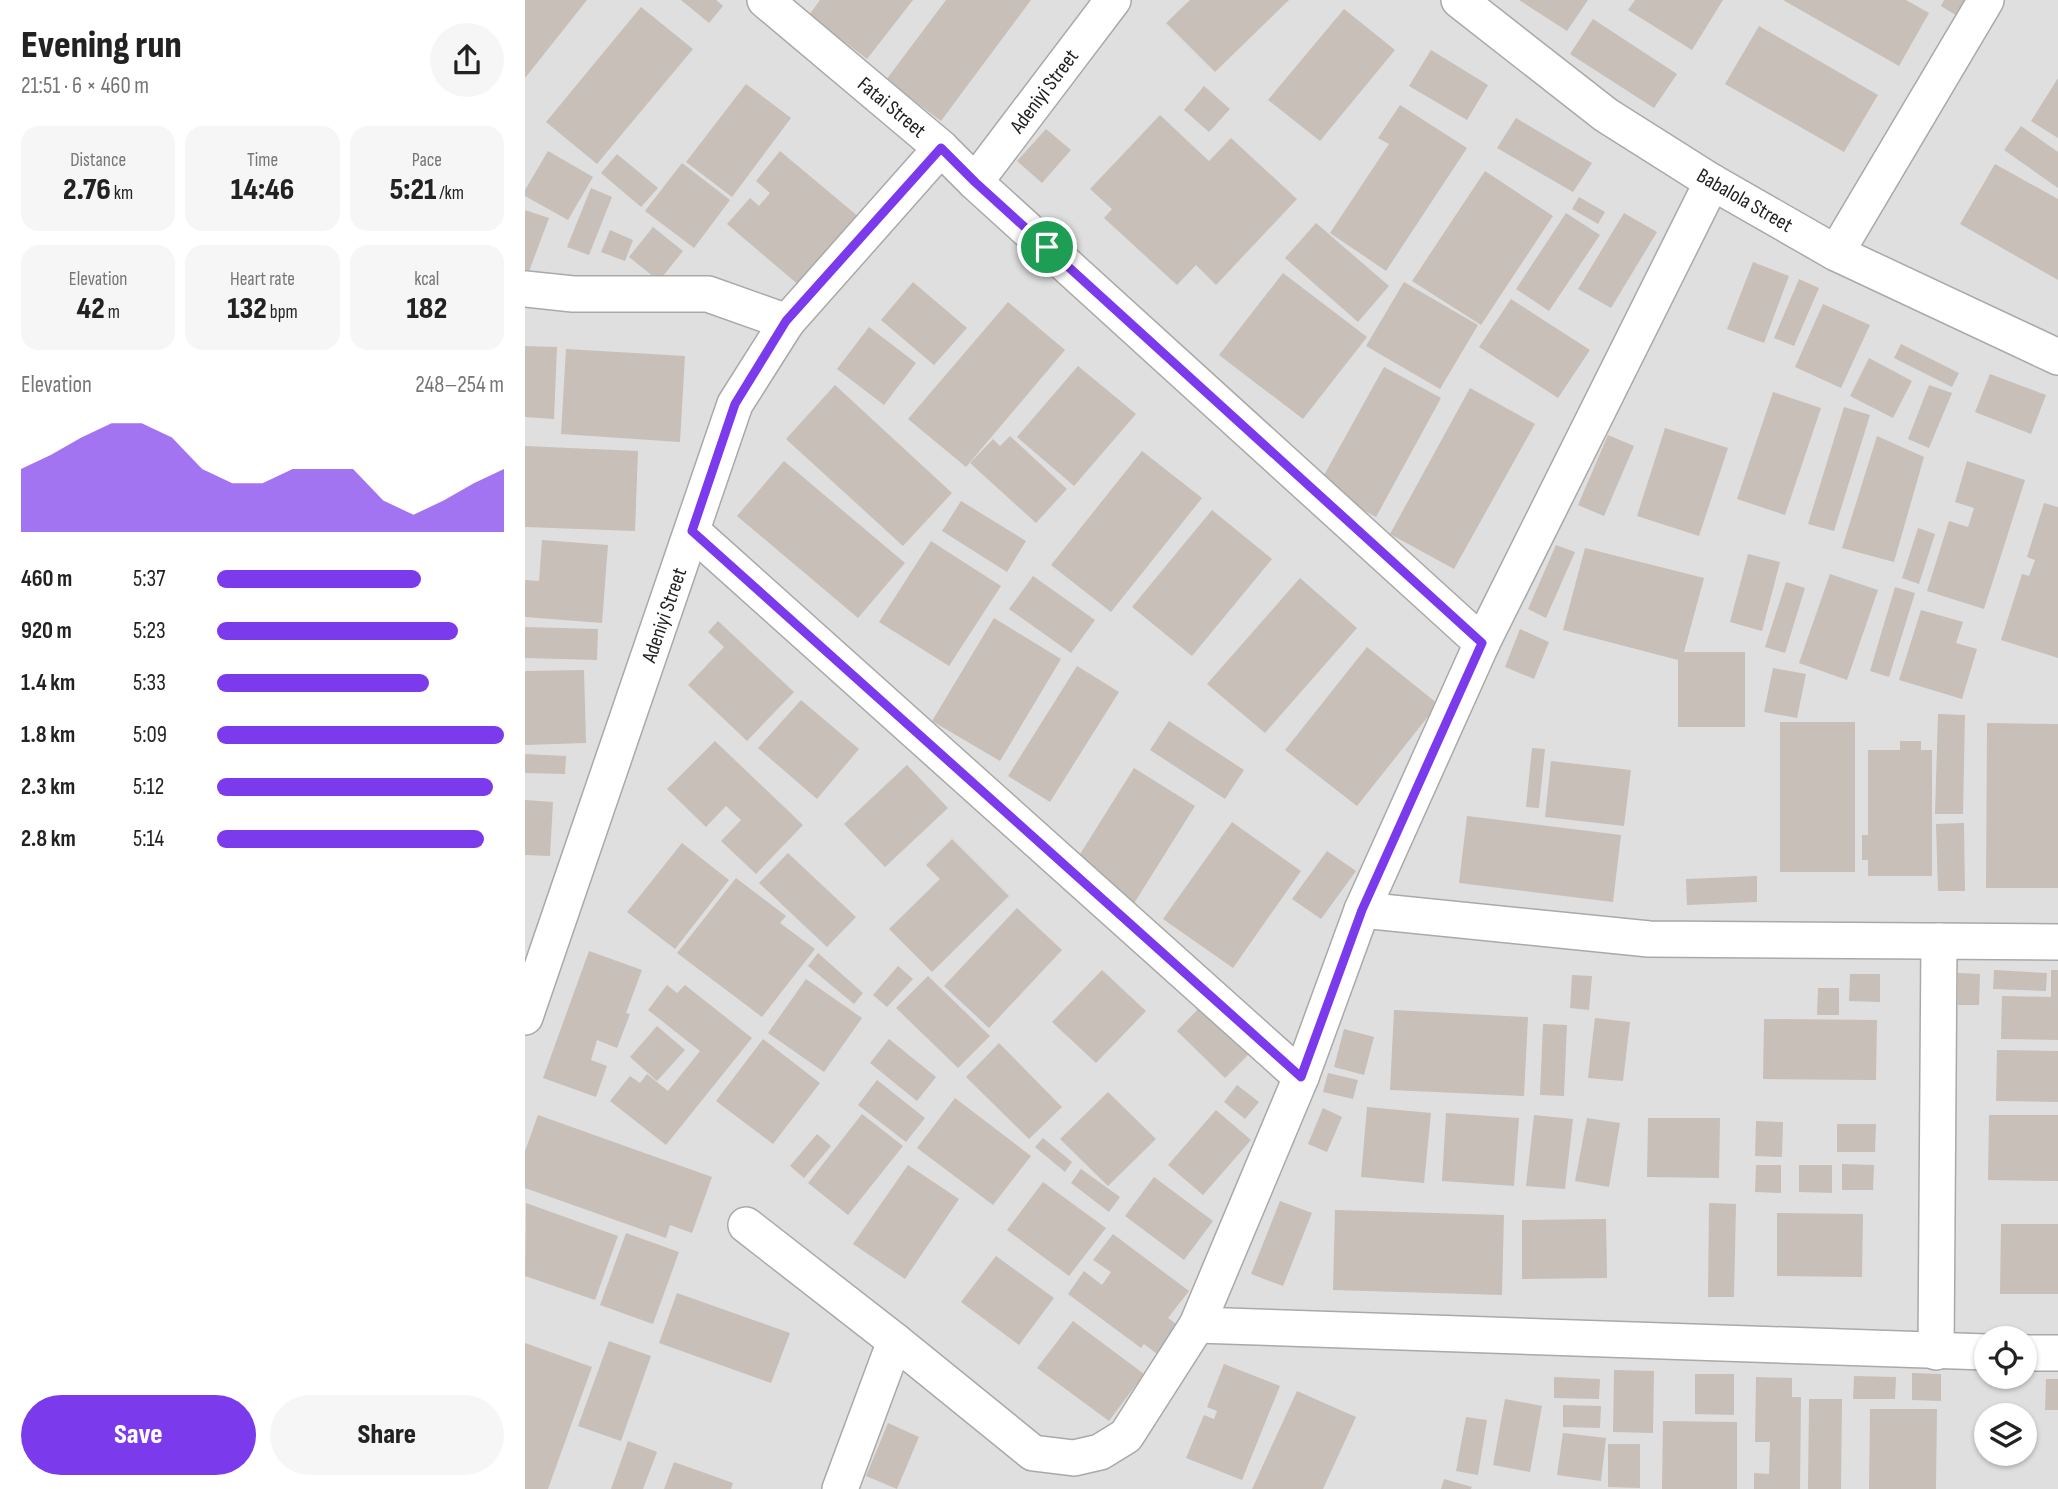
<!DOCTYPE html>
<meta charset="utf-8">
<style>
:root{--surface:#fff;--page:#f6f6f6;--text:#222;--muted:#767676;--accent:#7c3aed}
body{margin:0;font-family:"Sofia Sans Condensed",sans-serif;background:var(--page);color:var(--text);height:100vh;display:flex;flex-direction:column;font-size:26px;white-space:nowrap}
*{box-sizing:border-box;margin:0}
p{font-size:23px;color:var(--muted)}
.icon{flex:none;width:38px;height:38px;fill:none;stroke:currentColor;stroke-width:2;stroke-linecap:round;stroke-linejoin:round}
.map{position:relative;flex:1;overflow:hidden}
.side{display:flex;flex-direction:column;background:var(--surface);width:525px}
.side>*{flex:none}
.controls{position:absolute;left:1449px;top:1326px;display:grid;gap:14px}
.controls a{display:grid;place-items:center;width:63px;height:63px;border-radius:50%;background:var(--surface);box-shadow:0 2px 5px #0004;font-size:35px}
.pin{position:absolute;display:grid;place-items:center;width:60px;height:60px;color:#fff;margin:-30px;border:4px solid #fff;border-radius:50%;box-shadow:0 2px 7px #0007}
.round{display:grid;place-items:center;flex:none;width:74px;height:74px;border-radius:37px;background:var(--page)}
.summary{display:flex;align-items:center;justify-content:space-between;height:119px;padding:0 21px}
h1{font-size:38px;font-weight:800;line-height:52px}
.stats{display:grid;grid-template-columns:repeat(3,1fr);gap:10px;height:119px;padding:7px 21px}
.stats div{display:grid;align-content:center;border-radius:18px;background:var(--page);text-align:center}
.stats b{font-size:30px;font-weight:800}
.stats small{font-size:19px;font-weight:400}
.stats p{font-size:19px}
.chart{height:196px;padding:14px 21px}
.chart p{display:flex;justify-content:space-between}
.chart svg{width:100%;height:126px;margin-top:7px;fill:var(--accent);opacity:.7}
.cta{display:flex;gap:14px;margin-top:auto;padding:14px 21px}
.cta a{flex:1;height:80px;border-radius:42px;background:var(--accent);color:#fff;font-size:28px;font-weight:800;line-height:80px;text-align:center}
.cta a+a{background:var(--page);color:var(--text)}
ul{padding:0 21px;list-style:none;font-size:23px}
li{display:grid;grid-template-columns:112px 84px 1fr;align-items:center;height:52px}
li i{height:18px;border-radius:9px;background:var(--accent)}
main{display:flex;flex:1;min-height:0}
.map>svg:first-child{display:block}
</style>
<main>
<section class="side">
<div class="summary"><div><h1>Evening run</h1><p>21:51 · 6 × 460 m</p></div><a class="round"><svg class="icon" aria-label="share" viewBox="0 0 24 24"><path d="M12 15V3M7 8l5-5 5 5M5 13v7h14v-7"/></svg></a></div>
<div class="stats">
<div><p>Distance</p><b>2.76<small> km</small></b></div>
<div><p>Time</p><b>14:46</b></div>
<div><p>Pace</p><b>5:21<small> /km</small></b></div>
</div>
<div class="stats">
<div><p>Elevation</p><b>42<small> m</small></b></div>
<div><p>Heart rate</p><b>132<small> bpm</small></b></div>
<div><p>kcal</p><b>182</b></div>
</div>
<div class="chart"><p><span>Elevation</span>248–254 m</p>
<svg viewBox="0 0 160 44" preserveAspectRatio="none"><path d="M0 44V22L10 17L20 11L30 6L40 6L50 11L60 22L70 27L80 27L90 22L100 22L110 22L120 33L130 38L140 33L150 27L160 22V44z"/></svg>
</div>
<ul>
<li><b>460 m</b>5:37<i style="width:71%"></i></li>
<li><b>920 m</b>5:23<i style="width:84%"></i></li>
<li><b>1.4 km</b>5:33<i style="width:74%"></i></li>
<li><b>1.8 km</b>5:09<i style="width:100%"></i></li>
<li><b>2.3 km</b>5:12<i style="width:96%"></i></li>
<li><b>2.8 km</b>5:14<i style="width:93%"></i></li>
</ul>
<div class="cta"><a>Save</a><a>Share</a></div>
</section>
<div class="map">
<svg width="1533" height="1489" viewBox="0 0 1533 1489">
<rect width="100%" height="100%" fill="#f2efe9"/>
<!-- residential -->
<path fill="#e0dfdf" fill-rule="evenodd" d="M 0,0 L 1533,0 L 1533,1489 L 0,1489 ZM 1461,1339 L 1500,1339 L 1500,1377 L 1461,1377 ZM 1461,1416 L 1500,1416 L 1500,1454 L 1461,1454 Z"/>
<!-- building -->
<g fill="#c7bfb8">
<polygon points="0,0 62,0 0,78"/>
<polygon points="156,0 191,0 198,6 184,23"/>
<polygon points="295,0 388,0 342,59 284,15"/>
<polygon points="421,0 506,0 416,121 361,80"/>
<polygon points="665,0 764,0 690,72 641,23"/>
<polygon points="994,0 1063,0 1042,31"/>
<polygon points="1110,0 1198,0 1167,50 1103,10"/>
<polygon points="1258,0 1381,0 1404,13 1374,66"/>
<polygon points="1419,0 1449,0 1437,19 1416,6"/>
<polygon points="116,7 168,49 72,164 21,122"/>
<polygon points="819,9 870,50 795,141 743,100"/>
<polygon points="1068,19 1152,74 1129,108 1045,54"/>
<polygon points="1234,26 1353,95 1319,152 1200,84"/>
<polygon points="906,50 963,85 942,120 884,86"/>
<polygon points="1533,78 1533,138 1506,121"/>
<polygon points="221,84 266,118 207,197 161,162"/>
<polygon points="679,86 705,109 684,132 659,110"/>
<polygon points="875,105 942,148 861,271 805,233 864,144 853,138"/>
<polygon points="635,115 684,161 706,138 772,199 691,285 671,265 652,285 579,218 587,209 565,189"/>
<polygon points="991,118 1067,163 1048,192 972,148"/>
<polygon points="1496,126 1533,152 1533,188 1479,150"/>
<polygon points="521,129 546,150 517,183 492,161"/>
<polygon points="23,151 68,177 43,220 0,196 0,190"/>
<polygon points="255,151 341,223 283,293 202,224 225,198 234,206 245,193 231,181"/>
<polygon points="92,154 133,188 116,207 76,173"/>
<polygon points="157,163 205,200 169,248 120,211"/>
<polygon points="1470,164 1533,199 1533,280 1435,224"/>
<polygon points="960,171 1028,216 956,325 887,281"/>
<polygon points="66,188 87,197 64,255 42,247"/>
<polygon points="1054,197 1080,212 1073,224 1047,209"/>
<polygon points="0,210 24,218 0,282"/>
<polygon points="1041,213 1075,235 1024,311 991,289"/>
<polygon points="1099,213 1132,232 1086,308 1053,289"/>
<polygon points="791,223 864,286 833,322 760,258"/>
<polygon points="128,227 158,251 134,281 104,257"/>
<polygon points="85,230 108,240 100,261 76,252"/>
<polygon points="1228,262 1264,276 1239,343 1202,329"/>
<polygon points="758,273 842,337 778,419 694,355"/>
<polygon points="1274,279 1294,288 1269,346 1249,338"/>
<polygon points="388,282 442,328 409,365 356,320"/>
<polygon points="879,282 953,325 915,389 841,346"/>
<polygon points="986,299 1065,350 1033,398 954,347"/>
<polygon points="483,302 540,350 441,467 383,419"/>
<polygon points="1298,304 1345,325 1316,388 1270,367"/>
<polygon points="344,327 391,363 359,405 312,369"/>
<polygon points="1376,344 1434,373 1427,387 1369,358"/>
<polygon points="0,346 32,347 29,419 0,417"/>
<polygon points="41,349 160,356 155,442 36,434"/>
<polygon points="1344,358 1387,381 1368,418 1325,396"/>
<polygon points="553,366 611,414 549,486 492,437"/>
<polygon points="859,367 916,398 851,517 793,486"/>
<polygon points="1465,374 1521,395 1506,434 1450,412"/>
<polygon points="310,385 427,493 378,546 261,439"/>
<polygon points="1404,385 1427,393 1404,448 1383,439"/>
<polygon points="945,388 1010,424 929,569 865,534"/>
<polygon points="1248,392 1296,408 1260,515 1212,499"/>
<polygon points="1319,407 1345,415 1309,531 1283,524"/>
<polygon points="1140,428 1203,448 1174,536 1112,516"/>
<polygon points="1083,435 1109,446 1079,516 1053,505"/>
<polygon points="485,436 542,489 511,523 445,463 468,439 475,446"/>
<polygon points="1352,436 1399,457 1369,562 1317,548"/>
<polygon points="0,446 113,451 110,531 0,527"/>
<polygon points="617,451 677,498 586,612 526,565"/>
<polygon points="259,461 380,563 333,618 212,516"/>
<polygon points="1442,461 1500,480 1459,609 1402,591 1424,521 1443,527 1449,508 1430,502"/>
<polygon points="436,501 501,541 482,572 417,531"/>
<polygon points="1519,503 1533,507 1533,658 1476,640 1497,574 1504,576 1510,560 1502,557"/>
<polygon points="687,510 747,559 667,656 607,607"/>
<polygon points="1393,528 1410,534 1394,584 1377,578"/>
<polygon points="17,540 83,545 77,623 0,617 0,580 14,581"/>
<polygon points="406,541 476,586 424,666 354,622"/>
<polygon points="1031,545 1050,552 1021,618 1003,609"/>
<polygon points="1060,548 1179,578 1159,652 1220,652 1220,727 1153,727 1153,660 1038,630"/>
<polygon points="1223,554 1255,562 1237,631 1205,622"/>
<polygon points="1305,574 1353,590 1322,680 1274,663"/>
<polygon points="508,576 570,620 546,653 484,609"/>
<polygon points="775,578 832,628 740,733 682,684"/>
<polygon points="1261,582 1280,588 1260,653 1240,647"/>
<polygon points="1370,587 1390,593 1364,677 1345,671"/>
<polygon points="1396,610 1438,622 1431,643 1452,649 1437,699 1374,680"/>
<polygon points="469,618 536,659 475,761 407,721"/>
<polygon points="193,621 269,692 222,741 163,685 199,647 183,632"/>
<polygon points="0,627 73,629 72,660 0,658"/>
<polygon points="995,629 1024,642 1009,679 980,667"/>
<polygon points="842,647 913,704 832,806 760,750"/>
<polygon points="552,666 594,692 525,802 483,776"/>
<polygon points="1248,668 1281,674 1272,718 1239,712"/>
<polygon points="59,670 61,743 0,745 0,671"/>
<polygon points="276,700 334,749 292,799 233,748"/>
<polygon points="1413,714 1440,715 1438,814 1410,814"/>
<polygon points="644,721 719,770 700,799 625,750"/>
<rect x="1255" y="722" width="75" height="150"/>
<polygon points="1462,723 1533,724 1533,888 1461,888"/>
<polygon points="190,741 278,825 231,874 196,841 216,820 201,806 181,827 142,789"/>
<polygon points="1375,741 1396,741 1396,750 1407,750 1407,876 1343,876 1343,860 1337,860 1337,835 1343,835 1343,750 1375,750"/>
<polygon points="1007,748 1020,749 1014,808 1001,807"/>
<polygon points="0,754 41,756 40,774 0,773"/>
<polygon points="1026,761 1106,770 1099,826 1020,817"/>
<polygon points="382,765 423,808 360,867 319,824"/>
<polygon points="609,768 670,806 608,905 547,867"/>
<polygon points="0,800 28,802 25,856 0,855"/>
<polygon points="942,816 1096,835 1088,902 934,883"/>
<polygon points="707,822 776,871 708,968 638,919"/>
<polygon points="1439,823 1440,891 1413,891 1411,824"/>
<polygon points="427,839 484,896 407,972 364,929 415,879 401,865"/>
<polygon points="157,843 204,880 150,949 102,912"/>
<polygon points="802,851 831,871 796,919 767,899"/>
<polygon points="263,853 331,917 302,947 234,883"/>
<polygon points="1232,876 1232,902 1162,905 1161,879"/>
<polygon points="211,878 261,916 255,923 290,949 237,1017 152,953"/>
<polygon points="492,908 537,950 464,1028 419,986"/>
<polygon points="64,951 117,970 101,1013 105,1014 92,1048 72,1040 66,1060 82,1066 71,1097 18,1078"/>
<polygon points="293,953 338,993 329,1004 283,966"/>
<polygon points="373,966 388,979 362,1007 348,995"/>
<polygon points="577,970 621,1011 571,1063 527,1022"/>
<polygon points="1469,970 1522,973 1521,991 1468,989"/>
<polygon points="1526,970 1533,970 1533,1040 1476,1039 1477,996 1526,997"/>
<polygon points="1433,973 1455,974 1454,1005 1433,1005"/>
<polygon points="1325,974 1355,974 1355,1002 1324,1001"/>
<polygon points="1047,975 1067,976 1064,1010 1045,1008"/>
<polygon points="403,976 465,1036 433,1068 371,1008"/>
<polygon points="281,979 337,1018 299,1072 243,1033"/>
<polygon points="142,985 152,993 160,985 227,1038 141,1145 85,1101 105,1076 115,1083 122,1074 143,1091 175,1051 123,1010"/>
<polygon points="1293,988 1314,988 1314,1015 1292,1015"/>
<polygon points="675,1007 723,1055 700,1078 652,1031"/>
<polygon points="869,1010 1003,1017 999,1096 865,1090"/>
<polygon points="1070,1018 1105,1022 1098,1081 1063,1078"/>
<polygon points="1239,1019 1352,1020 1351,1080 1238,1079"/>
<polygon points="1018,1024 1042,1025 1039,1096 1015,1095"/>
<polygon points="132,1026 160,1050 132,1081 105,1057"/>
<polygon points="819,1029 849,1037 839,1075 809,1067"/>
<polygon points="238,1039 295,1083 248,1144 191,1101"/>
<polygon points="364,1039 411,1077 392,1101 345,1063"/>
<polygon points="474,1043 537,1107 504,1139 441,1077"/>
<polygon points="1472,1050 1533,1051 1533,1102 1471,1101"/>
<polygon points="803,1073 833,1080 828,1099 798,1092"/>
<polygon points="352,1080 400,1118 381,1142 333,1105"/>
<polygon points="712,1085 734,1102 720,1119 699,1102"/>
<polygon points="583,1092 631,1139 583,1186 535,1139"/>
<polygon points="430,1098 506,1156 468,1205 392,1148"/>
<polygon points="842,1107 906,1113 899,1183 836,1177"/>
<polygon points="798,1108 817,1117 802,1152 783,1144"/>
<polygon points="691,1110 726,1140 678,1195 643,1165"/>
<polygon points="921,1113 994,1118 989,1186 917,1181"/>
<polygon points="337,1114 378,1146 323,1215 283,1183"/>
<polygon points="13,1115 187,1177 167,1233 145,1225 141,1238 0,1188 0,1151"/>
<polygon points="1009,1115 1048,1119 1040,1189 1001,1186"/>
<polygon points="1464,1115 1533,1115 1533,1181 1463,1180"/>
<polygon points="1062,1118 1095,1123 1084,1187 1050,1181"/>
<polygon points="1123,1118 1195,1118 1194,1178 1122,1177"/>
<polygon points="1231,1121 1258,1122 1257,1157 1230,1156"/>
<polygon points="1312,1124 1351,1124 1350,1152 1312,1152"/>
<polygon points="292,1134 306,1146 279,1178 265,1166"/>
<polygon points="518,1138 547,1162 540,1172 510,1147"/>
<polygon points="1317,1164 1349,1165 1348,1190 1317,1190"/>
<polygon points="383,1165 434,1199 380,1279 328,1244"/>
<polygon points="1231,1165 1256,1165 1256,1193 1230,1192"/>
<polygon points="1274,1165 1307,1165 1307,1193 1274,1192"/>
<polygon points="556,1169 595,1197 584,1212 546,1183"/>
<polygon points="629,1177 688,1221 659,1260 600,1216"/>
<polygon points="518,1182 581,1228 544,1276 482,1230"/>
<polygon points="755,1201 787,1213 758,1286 726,1274"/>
<polygon points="1,1203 93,1236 70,1300 0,1276"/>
<polygon points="1184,1203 1211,1204 1209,1297 1183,1297"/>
<polygon points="810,1210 979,1215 977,1295 808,1290"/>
<polygon points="1252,1213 1338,1214 1337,1277 1252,1276"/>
<polygon points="1081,1219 1082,1278 997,1279 997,1220"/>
<polygon points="1476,1224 1533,1224 1533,1294 1475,1294"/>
<polygon points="101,1233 154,1252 128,1324 75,1305"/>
<polygon points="588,1234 664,1291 643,1318 657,1328 636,1357 619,1344 616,1348 543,1294 559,1271 577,1285 586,1272 568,1260"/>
<polygon points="471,1256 529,1298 494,1345 436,1302"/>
<polygon points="152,1293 265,1333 246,1383 134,1343"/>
<polygon points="548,1321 619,1374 584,1421 512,1368"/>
<polygon points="84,1341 126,1356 96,1441 53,1426"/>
<polygon points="0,1343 67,1367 23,1489 0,1489"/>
<polygon points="699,1364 755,1386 717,1480 661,1458 679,1415 689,1419 692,1411 682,1407"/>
<polygon points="1089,1370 1129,1371 1128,1433 1088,1432"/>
<polygon points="1387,1373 1416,1374 1416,1401 1387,1400"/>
<polygon points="1170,1374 1209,1374 1209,1415 1170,1414"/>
<polygon points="1329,1376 1371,1377 1370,1399 1328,1399"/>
<polygon points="1029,1377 1075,1379 1074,1399 1029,1398"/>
<polygon points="1231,1377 1267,1378 1267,1397 1276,1397 1275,1489 1229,1489 1229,1473 1244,1474 1245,1442 1230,1442"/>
<polygon points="1521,1379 1533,1379 1533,1410 1520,1410"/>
<polygon points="772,1391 831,1417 798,1489 727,1489"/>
<polygon points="980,1399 1017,1406 1005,1472 968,1465"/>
<polygon points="1284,1399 1317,1399 1316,1489 1283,1489"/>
<polygon points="1038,1405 1076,1406 1075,1428 1038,1427"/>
<polygon points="1345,1409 1412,1409 1411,1489 1344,1489"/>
<polygon points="941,1417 962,1420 953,1475 931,1471"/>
<polygon points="1138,1421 1212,1422 1212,1489 1137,1489"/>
<polygon points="363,1423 394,1437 372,1489 341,1476"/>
<polygon points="1038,1433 1081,1438 1076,1481 1032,1475"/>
<polygon points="103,1441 132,1452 118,1489 86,1489"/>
<polygon points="1083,1444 1115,1444 1115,1488 1083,1487"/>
<polygon points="149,1462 208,1483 206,1489 139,1489"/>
<polygon points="919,1479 947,1487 946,1489 916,1489"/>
</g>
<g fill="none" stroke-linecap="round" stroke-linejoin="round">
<!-- street casing -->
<g stroke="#a9a9a9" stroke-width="38">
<g id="street">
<polyline points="240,0 416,148 450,182 957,643"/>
<polyline points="934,0 1081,115 1187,182 1311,253 1533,357"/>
<polyline points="450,182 588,0"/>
<polyline points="1311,253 1461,0"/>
<polyline points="0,289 48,294 183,294 262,322"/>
<polyline points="167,531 776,1077"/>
<polyline points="837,910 1124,939 1533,942"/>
<polyline points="0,1017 210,404 262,322 416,148"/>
<polyline points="221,1225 370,1341 508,1453 549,1458 575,1452 601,1436 672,1325 776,1077 837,910 957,643 1187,182"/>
<polyline points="672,1325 1461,1352"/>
<polyline points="1411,1352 1414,941"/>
<polyline points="1500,1353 1533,1353"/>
<polyline points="315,1489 370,1341"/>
</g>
</g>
<!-- street -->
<use href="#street" stroke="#fff" stroke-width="35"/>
</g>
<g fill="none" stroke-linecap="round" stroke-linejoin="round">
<!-- route casing -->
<g stroke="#fff" stroke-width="14">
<polygon id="route" points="416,148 450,182 957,643 837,910 776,1077 167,531 210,404 261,321"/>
</g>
<!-- route -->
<use href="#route" stroke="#7c3aed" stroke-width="9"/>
</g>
<g text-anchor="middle" stroke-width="5" stroke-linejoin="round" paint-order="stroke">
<!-- street labels -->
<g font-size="21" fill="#222" stroke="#fff">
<text transform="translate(519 91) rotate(-53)" y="7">Adeniyi Street</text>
<text transform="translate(367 107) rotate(40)" y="7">Fatai Street</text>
<text transform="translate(1220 200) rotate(30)" y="7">Babalola Street</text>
<text transform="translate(139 615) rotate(-71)" y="7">Adeniyi Street</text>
</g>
</g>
</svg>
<div class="controls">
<a><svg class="icon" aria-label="locate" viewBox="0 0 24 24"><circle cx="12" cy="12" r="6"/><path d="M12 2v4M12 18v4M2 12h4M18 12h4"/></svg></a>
<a><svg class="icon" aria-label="layers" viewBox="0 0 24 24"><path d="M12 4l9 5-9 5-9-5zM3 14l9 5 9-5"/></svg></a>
</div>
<div class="pin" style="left:522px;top:247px;background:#1e9e55"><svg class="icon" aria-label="arrive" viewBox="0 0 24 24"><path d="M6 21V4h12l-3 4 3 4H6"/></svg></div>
</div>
</main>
